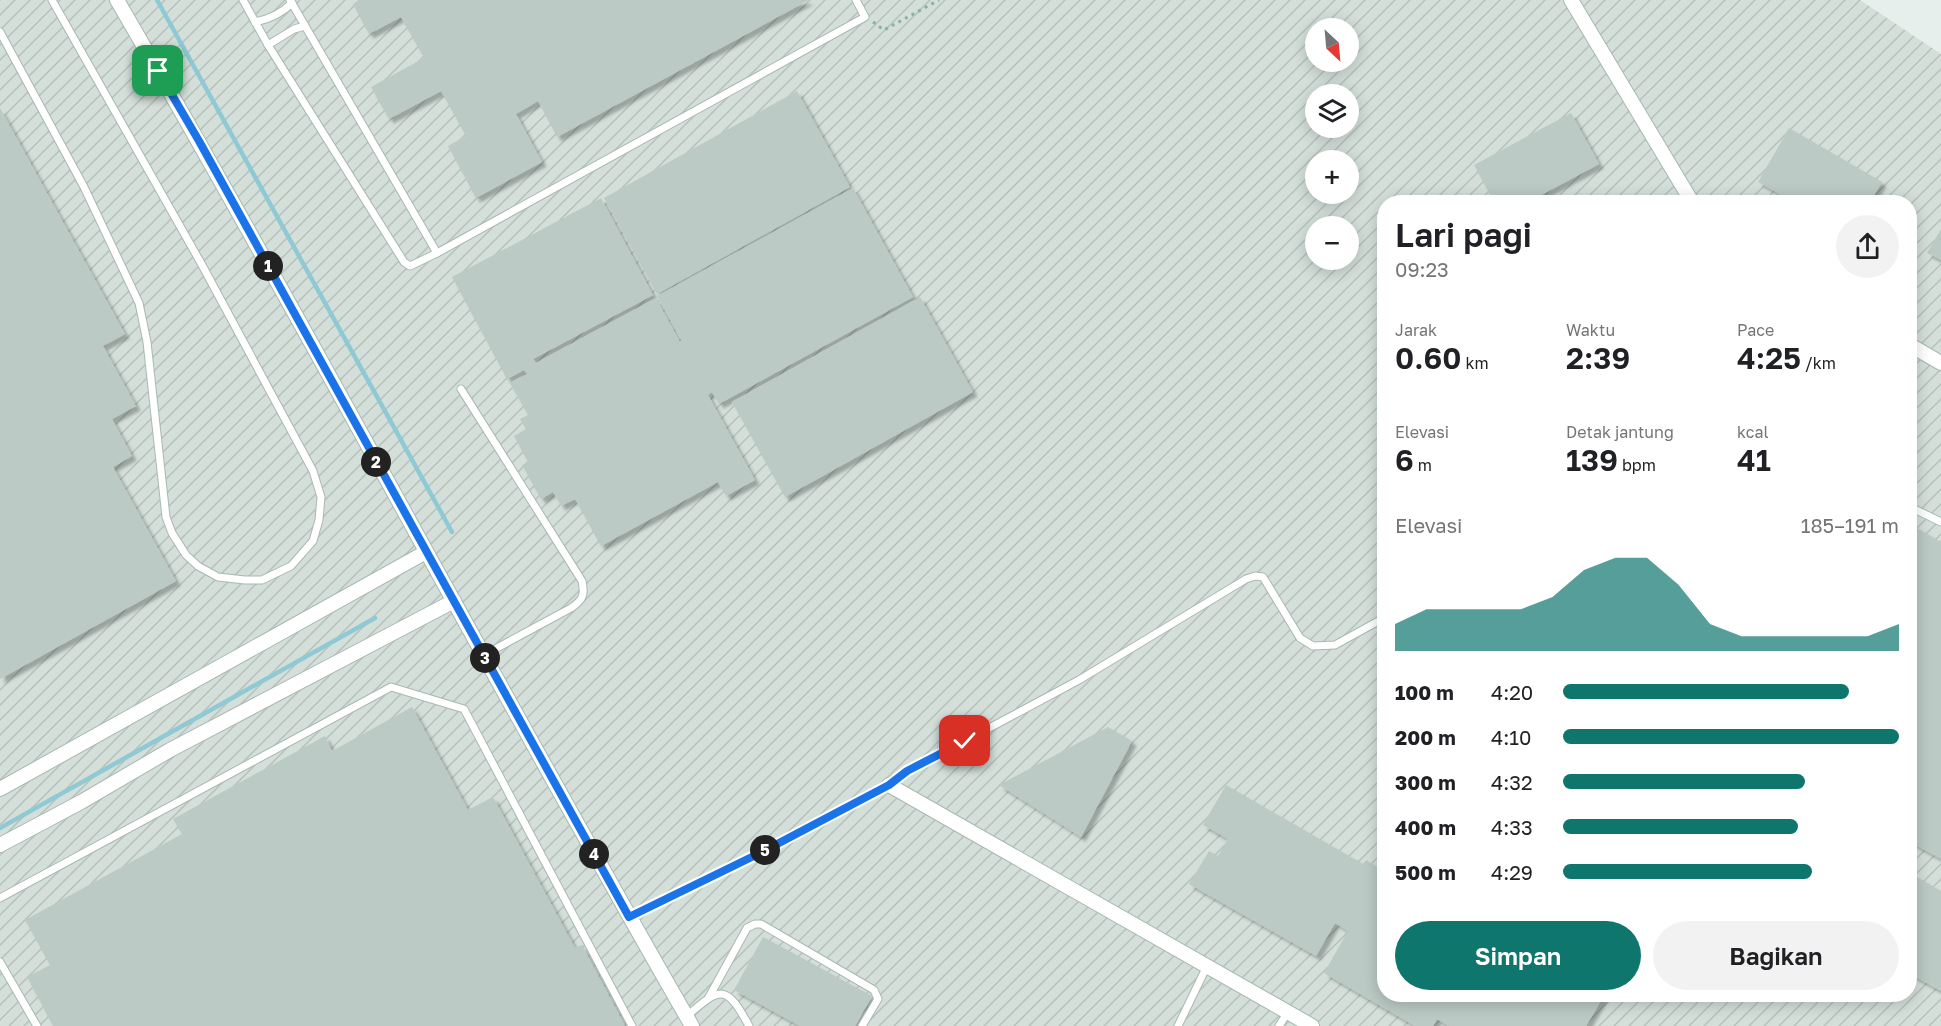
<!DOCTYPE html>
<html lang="id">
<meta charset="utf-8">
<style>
:root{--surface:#fff;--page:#f2f2f2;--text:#202124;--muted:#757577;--accent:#0f766e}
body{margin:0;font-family:"Golos Text",sans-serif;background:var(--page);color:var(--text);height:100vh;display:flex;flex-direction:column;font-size:22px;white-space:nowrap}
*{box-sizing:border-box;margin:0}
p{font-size:20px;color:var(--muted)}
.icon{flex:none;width:33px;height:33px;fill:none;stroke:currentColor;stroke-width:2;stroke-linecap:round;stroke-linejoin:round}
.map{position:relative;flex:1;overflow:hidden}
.sheet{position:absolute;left:1377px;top:195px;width:540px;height:807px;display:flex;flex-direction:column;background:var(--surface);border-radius:24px;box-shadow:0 3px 15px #0003}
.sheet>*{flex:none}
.needle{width:39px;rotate:154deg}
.tools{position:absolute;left:1305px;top:18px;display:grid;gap:12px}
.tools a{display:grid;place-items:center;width:54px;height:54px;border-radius:50%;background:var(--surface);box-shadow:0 3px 15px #0003;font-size:30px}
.pin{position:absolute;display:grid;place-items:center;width:51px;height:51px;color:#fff;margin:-26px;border-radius:12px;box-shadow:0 3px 9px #0006}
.km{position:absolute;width:30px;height:30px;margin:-15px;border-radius:50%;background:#222;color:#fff;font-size:16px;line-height:30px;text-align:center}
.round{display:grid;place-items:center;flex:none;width:63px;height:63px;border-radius:32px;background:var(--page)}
.head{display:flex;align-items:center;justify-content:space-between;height:102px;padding:0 18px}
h1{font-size:33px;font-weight:600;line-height:45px}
.metrics{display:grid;grid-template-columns:repeat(3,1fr);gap:9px;height:102px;padding:6px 18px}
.metrics div{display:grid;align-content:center}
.metrics b{font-size:30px;font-weight:600}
.metrics small{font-size:16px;font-weight:400}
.metrics p{font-size:16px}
.chart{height:168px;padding:12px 18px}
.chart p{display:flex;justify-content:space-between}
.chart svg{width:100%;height:108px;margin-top:6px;fill:var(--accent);opacity:.7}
.button{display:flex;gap:12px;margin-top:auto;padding:12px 18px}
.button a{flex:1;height:69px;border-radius:36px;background:var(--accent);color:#fff;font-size:24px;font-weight:600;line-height:69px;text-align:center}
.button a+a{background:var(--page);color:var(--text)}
ul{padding:0 18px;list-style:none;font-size:20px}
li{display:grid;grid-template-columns:96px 72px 1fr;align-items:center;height:45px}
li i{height:15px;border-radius:8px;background:var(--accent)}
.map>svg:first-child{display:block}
</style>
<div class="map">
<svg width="1941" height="1026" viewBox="0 0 1941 1026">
<defs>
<pattern id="industrial-furrows" width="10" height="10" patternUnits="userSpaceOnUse" patternTransform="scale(1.5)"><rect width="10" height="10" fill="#d4dfda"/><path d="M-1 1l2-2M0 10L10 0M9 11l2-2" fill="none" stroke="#b6c1bc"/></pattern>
<filter id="shadow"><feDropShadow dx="4.5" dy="4.5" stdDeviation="1.5" flood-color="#0004"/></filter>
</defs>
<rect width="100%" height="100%" fill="#e6efeb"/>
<!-- industrial -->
<path fill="url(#industrial-furrows)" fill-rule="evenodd" d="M 0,0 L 1860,0 L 1941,54 L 1941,1026 L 0,1026 ZM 1316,28 L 1348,28 L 1348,62 L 1316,62 ZM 1316,94 L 1348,94 L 1348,128 L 1316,128 ZM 1316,160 L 1348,160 L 1348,194 L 1316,194 ZM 1384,202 L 1910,202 L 1910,994 L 1384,994 ZM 1316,226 L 1348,226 L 1348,260 L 1316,260 Z"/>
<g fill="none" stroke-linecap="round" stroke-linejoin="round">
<!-- stream -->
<g stroke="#8ec9d4" stroke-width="4.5">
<polyline points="157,0 452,532"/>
<polyline points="0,828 375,618"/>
</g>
</g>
<!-- building -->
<g fill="#bbcac4" filter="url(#shadow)">
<polygon points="359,0 809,0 557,137 538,101 516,114 542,162 476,198 448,146 466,136 441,91 389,119 371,87 424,58 401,17 369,34 353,4"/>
<polygon points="797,91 850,187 657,294 604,198"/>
<polygon points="0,108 125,334 103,346 136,406 112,419 132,456 113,467 176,581 0,679"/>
<polygon points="1571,113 1599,164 1528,202 1494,202 1474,165"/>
<polygon points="1789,128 1882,182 1870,202 1794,202 1758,182"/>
<polygon points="853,188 913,297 719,404 712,392 708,395 755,480 726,496 718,482 601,546 575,499 561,506 553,492 541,499 522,465 528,462 514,436 526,429 520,419 528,415 510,383 527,374 524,370 507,379 452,277 601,198 653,295 533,359 536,363 656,298 680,342 682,341 657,296"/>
<polygon points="1941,229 1941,260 1927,253"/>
<polygon points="920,297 973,392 785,497 732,402"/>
<polygon points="1910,524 1941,542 1941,859 1910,842"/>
<polygon points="412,707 468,810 493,797 575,948 582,945 625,1026 53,1026 27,977 50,965 25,920 182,834 173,819 325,736 332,751"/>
<polygon points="1108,727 1132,741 1081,837 999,785"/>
<polygon points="1226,785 1363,864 1366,860 1384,871 1384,994 1605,994 1586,1026 1449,1026 1437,1019 1433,1026 1415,1026 1324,973 1348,931 1335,923 1316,956 1189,884 1209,851 1218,856 1228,839 1203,825"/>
<polygon points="1910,873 1941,891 1941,991 1910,974"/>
<polygon points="763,937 872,996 855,1026 800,1026 734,990"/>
</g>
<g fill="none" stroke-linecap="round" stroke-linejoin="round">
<!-- lane casing -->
<g stroke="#a8b8b2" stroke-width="9">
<g id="lane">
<polyline points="243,0 268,45 404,262 410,266 437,253 865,17 856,0"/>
<polyline points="290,0 437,253"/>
<path d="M 255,22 C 270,19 281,14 292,3"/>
<polyline points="0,32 84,187 139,303 147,342 166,517 172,533 186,555 198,566 218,577 245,580 262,580 291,566 313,541 319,520 321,497 313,471 202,265 52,0"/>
<polyline points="268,45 294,29 305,26"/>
<path d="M 461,389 L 582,581 C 585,595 583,600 571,608 L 484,655"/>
<polyline points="1910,507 1941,522"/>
<polyline points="0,898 391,687 464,709 632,1026"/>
<polyline points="629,917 760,853 889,785 907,772 1079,680 1246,579 1255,576 1263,577 1300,638 1313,646 1335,645 1384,618"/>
<polyline points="0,962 37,1026"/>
<polyline points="709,997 747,928 755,924 761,924 874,990 878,999 862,1026"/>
<path d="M 686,1017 C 720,987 726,983 749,1026"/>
<polyline points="1178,1026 1207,966"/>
<polyline points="1279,1026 1288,1012"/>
</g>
</g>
<!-- street casing -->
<g stroke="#a8b8b2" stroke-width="16">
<g id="street">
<path d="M 117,0 C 314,339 496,686 692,1026"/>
<polyline points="1571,0 1692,202"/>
<polyline points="1910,345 1941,363"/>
<polyline points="889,785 1312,1026"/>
<polyline points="0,789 426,552"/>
<polyline points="0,845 81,802 170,750 454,601"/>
</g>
</g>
<!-- path -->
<polyline stroke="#86b3a5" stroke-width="3" stroke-dasharray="3 4.5" stroke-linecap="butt" points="873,22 884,30 939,0"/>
<!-- lane -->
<use href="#lane" stroke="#fff" stroke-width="7"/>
<!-- street -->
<use href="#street" stroke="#fff" stroke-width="14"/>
</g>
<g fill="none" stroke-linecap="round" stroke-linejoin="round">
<!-- route casing -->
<g stroke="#fff" stroke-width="12">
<polyline id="route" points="158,71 199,141 629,917 760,853 889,785 907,771 965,741"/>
</g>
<!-- route -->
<use href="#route" stroke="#1a73e8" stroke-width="8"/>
</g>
</svg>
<div class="tools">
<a><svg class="needle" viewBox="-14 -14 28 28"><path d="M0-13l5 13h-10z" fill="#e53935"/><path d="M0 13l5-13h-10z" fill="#757577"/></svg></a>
<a><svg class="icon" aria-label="layers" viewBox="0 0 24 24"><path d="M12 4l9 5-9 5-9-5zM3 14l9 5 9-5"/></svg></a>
<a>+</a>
<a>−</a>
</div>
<div class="pin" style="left:158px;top:71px;background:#1e9e55"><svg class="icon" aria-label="arrive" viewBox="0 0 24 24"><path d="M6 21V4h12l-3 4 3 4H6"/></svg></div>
<div class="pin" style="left:965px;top:741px;background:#d93025"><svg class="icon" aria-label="check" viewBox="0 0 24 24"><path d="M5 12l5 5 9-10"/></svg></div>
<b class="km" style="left:268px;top:266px">1</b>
<b class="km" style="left:376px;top:462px">2</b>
<b class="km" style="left:485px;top:658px">3</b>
<b class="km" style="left:594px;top:854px">4</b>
<b class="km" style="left:765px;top:850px">5</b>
<section class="sheet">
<div class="head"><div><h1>Lari pagi</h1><p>09:23</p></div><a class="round"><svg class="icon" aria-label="share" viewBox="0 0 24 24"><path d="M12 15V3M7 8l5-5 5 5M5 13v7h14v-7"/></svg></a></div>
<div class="metrics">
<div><p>Jarak</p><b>0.60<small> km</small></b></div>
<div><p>Waktu</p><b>2:39</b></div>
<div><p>Pace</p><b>4:25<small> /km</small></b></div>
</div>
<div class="metrics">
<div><p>Elevasi</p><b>6<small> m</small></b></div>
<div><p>Detak jantung</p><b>139<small> bpm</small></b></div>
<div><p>kcal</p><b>41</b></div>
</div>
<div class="chart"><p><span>Elevasi</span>185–191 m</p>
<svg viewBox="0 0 160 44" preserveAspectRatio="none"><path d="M0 44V33L10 27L20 27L30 27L40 27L50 22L60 11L70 6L80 6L90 17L100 33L110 38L120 38L130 38L140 38L150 38L160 33V44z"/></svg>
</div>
<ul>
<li><b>100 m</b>4:20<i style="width:85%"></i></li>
<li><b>200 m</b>4:10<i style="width:100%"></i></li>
<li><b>300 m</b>4:32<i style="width:72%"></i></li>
<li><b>400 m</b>4:33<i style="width:70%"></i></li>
<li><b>500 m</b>4:29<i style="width:74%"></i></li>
</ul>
<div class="button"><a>Simpan</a><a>Bagikan</a></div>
</section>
</div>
